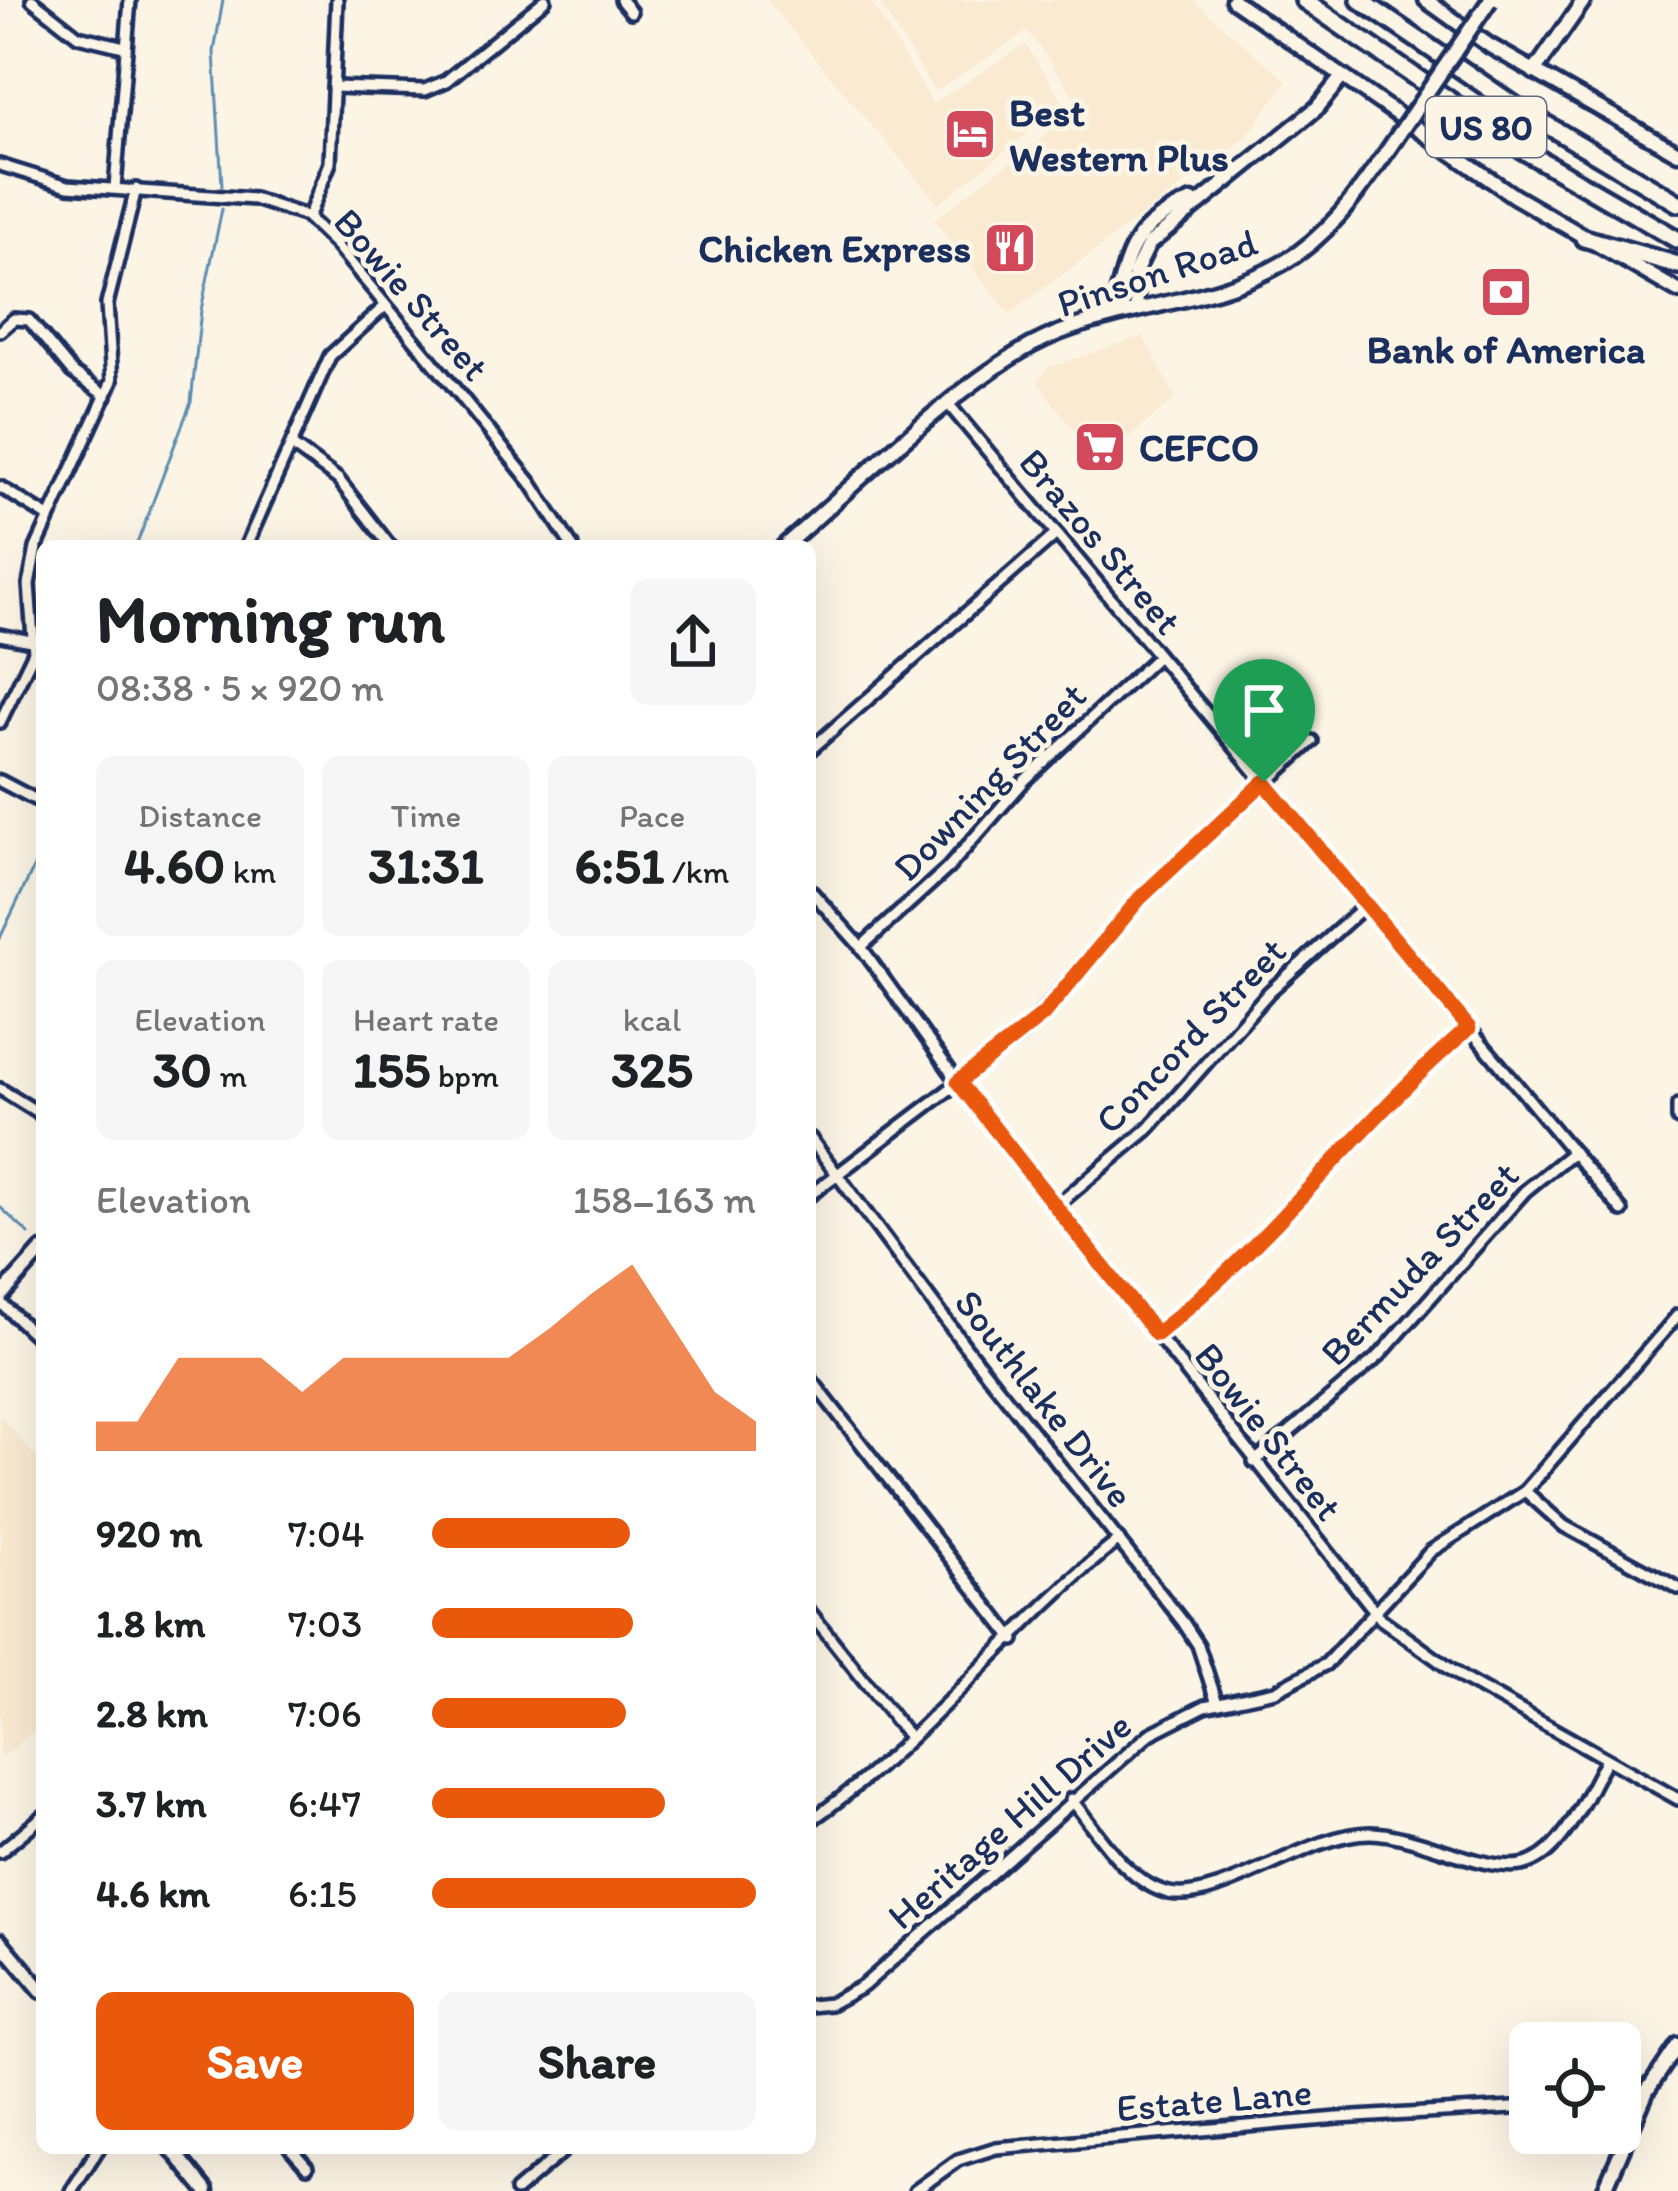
<!DOCTYPE html>
<meta charset="utf-8">
<style>
:root{--surface:#fff;--page:#f6f6f6;--text:#202124;--muted:#757577;--accent:#ea580c}
body{margin:0;font-family:Itim,sans-serif;background:var(--page);color:var(--text);height:100vh;display:flex;flex-direction:column;font-size:45px;white-space:nowrap}
*{box-sizing:border-box;margin:0}
p{font-size:39px;color:var(--muted)}
.icon{flex:none;width:66px;height:66px;fill:none;stroke:currentColor;stroke-width:2;stroke-linecap:round;stroke-linejoin:round}
.map{position:relative;flex:1;overflow:hidden}
.details{position:absolute;left:36px;top:540px;width:780px;height:1614px;display:flex;flex-direction:column;background:var(--surface);border-radius:18px;box-shadow:0 12px 48px #0002}
.details>*{flex:none}
.tools{position:absolute;left:1509px;top:2022px;display:grid;gap:24px}
.tools a{display:grid;place-items:center;width:132px;height:132px;border-radius:18px;background:var(--surface);box-shadow:0 12px 48px #0002;font-size:60px}
.pin{position:absolute;display:grid;place-items:center;width:102px;height:102px;color:#fff;margin:-123px -51px;border-radius:50% 50% 50% 0;rotate:-45deg;box-shadow:0 0 12px #0007}
.pin .icon{rotate:45deg}
.round{display:grid;place-items:center;flex:none;width:126px;height:126px;border-radius:18px;background:var(--page)}
.headline{display:flex;align-items:center;justify-content:space-between;height:204px;padding:0 60px}
h1{font-size:66px;font-weight:700;line-height:90px}
.figures{display:grid;grid-template-columns:repeat(3,1fr);gap:18px;height:204px;padding:12px 60px}
.figures div{display:grid;align-content:center;border-radius:18px;background:var(--page);text-align:center}
.figures b{font-size:51px;font-weight:700}
.figures small{font-size:33px;font-weight:400}
.figures p{font-size:33px}
.chart{height:336px;padding:24px 60px}
.chart p{display:flex;justify-content:space-between}
.chart svg{width:100%;height:216px;margin-top:12px;fill:var(--accent);opacity:.7}
.button{display:flex;gap:24px;margin-top:auto;padding:24px 60px}
.button a{flex:1;height:138px;border-radius:18px;background:var(--accent);color:#fff;font-size:48px;font-weight:700;line-height:138px;text-align:center}
.button a+a{background:var(--page);color:var(--text)}
ul{padding:0 60px;list-style:none;font-size:39px}
li{display:grid;grid-template-columns:192px 144px 1fr;align-items:center;height:90px}
li i{height:30px;border-radius:15px;background:var(--accent)}
.map>svg:first-child{display:block}
</style>
<div class="map">
<svg width="1678" height="2191" viewBox="0 0 1678 2191">
<rect width="100%" height="100%" fill="#fcf5e5"/>
<filter id="ink" filterUnits="userSpaceOnUse"><feTurbulence type="fractalNoise" baseFrequency=".00833" numOctaves="2"/><feDisplacementMap in="SourceGraphic" scale="24" xChannelSelector="R" yChannelSelector="G"/><feConvolveMatrix kernelMatrix="1 2 1 2 8 2 1 2 1" color-interpolation-filters="sRGB"/></filter>
<g filter="url(#ink)">
<!-- built -->
<g fill="#faead2">
<polygon points="766,0 870,0 933,104 1025,44 1065,104 938,204"/>
<polygon points="877,0 1193,0 1287,81 1245,139 1010,314 933,220 1082,107 1028,31 935,92"/>
<polygon points="1143,336 1176,398 1098,463 1037,381 1047,368"/>
<polygon points="0,1415 42,1464 42,1724 0,1759"/>
</g>
<g fill="none" stroke-linecap="round" stroke-linejoin="round">
<!-- stream -->
<g stroke="#5d8db2" stroke-width="3">
<polyline points="222,186 214,52 223,0"/>
<polyline points="136,546 191,402 201,310 222,209"/>
<polyline points="0,938 42,850"/>
<polyline points="0,1207 29,1234"/>
</g>
<!-- street casing -->
<g stroke="#1b2f5e" stroke-width="18">
<g id="street">
<polyline points="32,0 78,36 124,47"/>
<polyline points="621,0 631,12"/>
<polyline points="333,87 425,90 446,81 545,0"/>
<polyline points="0,165 68,186 254,199 306,216 336,245 460,395 531,483 572,546"/>
<polyline points="115,188 130,0"/>
<polyline points="308,218 330,163 337,0"/>
<polyline points="0,331 14,319 29,320 72,372 106,396"/>
<polyline points="950,406 1622,1211"/>
<polyline points="294,447 338,479 390,546"/>
<polyline points="0,487 47,516"/>
<polyline points="246,546 330,356 384,307"/>
<polyline points="0,635 36,642"/>
<polyline points="0,722 34,652 29,584 36,548 112,381 107,304 136,189"/>
<polyline points="810,750 1054,536"/>
<polyline points="0,781 42,803"/>
<polyline points="810,890 861,947 958,1082 1381,1619 1464,1679 1678,1799"/>
<polyline points="861,947 948,868 1025,780 1158,656"/>
<polyline points="0,1089 42,1115"/>
<polyline points="1678,1105 1678,1119"/>
<polyline points="810,1138 965,1346 1183,1622 1198,1645 1217,1703"/>
<polyline points="810,1195 1025,1032 1140,898 1312,741"/>
<polyline points="1056,1206 1148,1129 1269,992 1366,905"/>
<polyline points="0,1302 42,1342"/>
<path d="M 1156,1334 C 1273,1242 1356,1124 1469,1028"/>
<polyline points="810,1378 1014,1640"/>
<polyline points="1254,1462 1380,1355 1525,1191 1573,1152"/>
<polyline points="1525,1491 1564,1526 1678,1588"/>
<polyline points="810,1612 908,1736"/>
<path d="M 1071,1799 C 1097,1831 1126,1883 1169,1893 C 1221,1904 1310,1832 1371,1833 C 1422,1834 1493,1879 1531,1862 C 1567,1847 1587,1792 1606,1760"/>
<path d="M 810,1821 C 925,1742 1010,1625 1119,1540"/>
<polyline points="0,1852 42,1817"/>
<polyline points="810,2006 830,2004 863,1986 1150,1734 1205,1706 1275,1691 1326,1664 1431,1551 1525,1491 1678,1315"/>
<polyline points="290,2148 307,2167"/>
<polyline points="71,2191 99,2148"/>
<polyline points="516,2191 567,2148"/>
<polyline points="915,2191 958,2160 996,2148 1338,2118 1530,2107"/>
</g>
</g>
<!-- secondary casing -->
<g stroke="#1b2f5e" stroke-width="21">
<g id="secondary">
<polyline points="1233,0 1514,196 1678,291"/>
<polyline points="1426,0 1490,46 1678,153"/>
<polyline points="1534,72 1584,0"/>
<polyline points="1137,308 1135,273 1149,244 1317,108 1341,78"/>
<path d="M 1111,316 C 1129,256 1126,229 1192,201"/>
<path d="M 784,546 C 856,485 952,388 1032,345 C 1110,304 1208,307 1283,263 C 1329,236 1358,193 1388,150"/>
<polyline points="0,1297 42,1250"/>
<polyline points="0,1941 42,1991"/>
<polyline points="171,2148 206,2191"/>
<polyline points="1604,2191 1647,2091 1678,2045"/>
</g>
</g>
<!-- highway casing -->
<g stroke="#1b2f5e" stroke-width="24">
<g id="highway">
<polyline points="1304,0 1511,143 1678,240"/>
<polyline points="1360,0 1515,106 1678,203"/>
<polyline points="1584,238 1678,265"/>
</g>
</g>
<!-- street -->
<use href="#street" stroke="#fcf5e5" stroke-width="9"/>
<!-- secondary -->
<use href="#secondary" stroke="#fcf5e5" stroke-width="12"/>
<!-- highway -->
<use href="#highway" stroke="#fcf5e5" stroke-width="15"/>
<!-- secondary-bridge casing -->
<g stroke="#1b2f5e" stroke-width="21" stroke-linecap="butt">
<polyline id="secondary-bridge" points="1388,150 1490,0"/>
</g>
<!-- secondary-bridge -->
<use href="#secondary-bridge" stroke="#fcf5e5" stroke-width="12"/>
</g>
</g>
<g fill="none" stroke-linecap="round" stroke-linejoin="round" filter="url(#ink)">
<!-- route casing -->
<g stroke="#fff" stroke-width="24">
<path id="route" d="M 1264,782 L 1469,1028 C 1357,1124 1272,1243 1156,1334 L 958,1082 L 1043,1015 L 1140,898 Z"/>
</g>
<!-- route -->
<use href="#route" stroke="#ea580c" stroke-width="15"/>
</g>
<!-- icons -->
<defs>
<g id="hotel-square" transform="scale(2.7)"><rect x="-9" y="-9" width="18" height="18" rx="4" fill="#d1495b" stroke="#fcf5e5"/><path d="M-6-4.5h1.5V1H6V5H4.5V3h-9V5H-6ZM-4 0a1.8 1.8 0 1 1 3.6 0ZM.5 0V-2.5h3Q6-2.5 6 0Z" fill="#fff"/></g>
<g id="restaurant-square" transform="scale(2.7)"><rect x="-9" y="-9" width="18" height="18" rx="4" fill="#d1495b" stroke="#fcf5e5"/><path d="M-5-6h1v4h1v-4h1v4h1v-4h1v5L-1.5 .5V6h-2V.5L-5-1ZM5-6V6H3V1.5H1.5Q1.5-4 5-6Z" fill="#fff"/></g>
<g id="bank-square" transform="scale(2.7)"><rect x="-9" y="-9" width="18" height="18" rx="4" fill="#d1495b" stroke="#fcf5e5"/><path d="M-6-4H6V4H-6ZM0-2.3a2.3 2.3 0 1 0 0 4.6a2.3 2.3 0 1 0 0-4.6Z" fill="#fff"/></g>
<g id="supermarket-square" transform="scale(2.7)"><rect x="-9" y="-9" width="18" height="18" rx="4" fill="#d1495b" stroke="#fcf5e5"/><path d="M-6-5.5h2.5l.6 2H6L4.5 2H-2.5L-4.4-4H-6ZM-1.5 3.2a1.3 1.3 0 1 0 .1 0ZM3 3.2a1.3 1.3 0 1 0 .1 0Z" fill="#fff"/></g>
</defs>
<g fill-rule="evenodd">
<use href="#hotel-square" x="970" y="134"/>
<use href="#restaurant-square" x="1010" y="248"/>
<use href="#bank-square" x="1506" y="292"/>
<use href="#supermarket-square" x="1100" y="447"/>
</g>
<g text-anchor="middle" stroke-width="10" stroke-linejoin="round" paint-order="stroke">
<!-- shield labels -->
<rect fill="#fcf5e5" stroke="#5e6a86" stroke-width="3" x="1426" y="97" width="120" height="60" rx="9"/>
<g font-size="36" font-weight="bold" fill="#1b2f5e">
<text x="1486" y="140">US 80</text>
</g>
<!-- poi labels -->
<g font-size="39" font-weight="bold" fill="#1b2f5e" stroke="#fcf5e5" text-anchor="start">
<text x="1009" y="126">Best<tspan x="1009" dy="45">Western Plus</tspan></text>
<text x="971" y="262" text-anchor="end">Chicken Express</text>
<text x="1506" y="363" text-anchor="middle">Bank of America</text>
<text x="1139" y="461">CEFCO</text>
</g>
<!-- street labels -->
<g font-size="39" fill="#1b2f5e" stroke="#fcf5e5">
<text transform="translate(1157 272) rotate(-18)" y="14">Pinson Road</text>
<text transform="translate(412 294) rotate(49)" y="14">Bowie Street</text>
<text transform="translate(1101 541) rotate(50)" y="14">Brazos Street</text>
<text transform="translate(989 781) rotate(-46)" y="14">Downing Street</text>
<text transform="translate(1190 1035) rotate(-46)" y="14">Concord Street</text>
<text transform="translate(1419 1263) rotate(-46)" y="14">Bermuda Street</text>
<text transform="translate(1045 1398) rotate(52)" y="14">Southlake Drive</text>
<text transform="translate(1269 1431) rotate(52)" y="14">Bowie Street</text>
<text transform="translate(1009 1820) rotate(-41)" y="14">Heritage Hill Drive</text>
<text transform="translate(1214 2099) rotate(-5)" y="14">Estate Lane</text>
</g>
</g>
</svg>
<div class="tools">
<a><svg class="icon" aria-label="locate" viewBox="0 0 24 24"><circle cx="12" cy="12" r="6"/><path d="M12 2v4M12 18v4M2 12h4M18 12h4"/></svg></a>
</div>
<div class="pin" style="left:1264px;top:782px;background:#1e9e55"><svg class="icon" aria-label="arrive" viewBox="0 0 24 24"><path d="M6 21V4h12l-3 4 3 4H6"/></svg></div>
<section class="details">
<div class="headline"><div><h1>Morning run</h1><p>08:38 · 5 × 920 m</p></div><a class="round"><svg class="icon" aria-label="share" viewBox="0 0 24 24"><path d="M12 15V3M7 8l5-5 5 5M5 13v7h14v-7"/></svg></a></div>
<div class="figures">
<div><p>Distance</p><b>4.60<small> km</small></b></div>
<div><p>Time</p><b>31:31</b></div>
<div><p>Pace</p><b>6:51<small> /km</small></b></div>
</div>
<div class="figures">
<div><p>Elevation</p><b>30<small> m</small></b></div>
<div><p>Heart rate</p><b>155<small> bpm</small></b></div>
<div><p>kcal</p><b>325</b></div>
</div>
<div class="chart"><p><span>Elevation</span>158–163 m</p>
<svg viewBox="0 0 160 44" preserveAspectRatio="none"><path d="M0 44V38L10 38L20 25L30 25L40 25L50 32L60 25L70 25L80 25L90 25L100 25L110 19L120 12L130 6L140 19L150 32L160 38V44z"/></svg>
</div>
<ul>
<li><b>920 m</b>7:04<i style="width:61%"></i></li>
<li><b>1.8 km</b>7:03<i style="width:62%"></i></li>
<li><b>2.8 km</b>7:06<i style="width:60%"></i></li>
<li><b>3.7 km</b>6:47<i style="width:72%"></i></li>
<li><b>4.6 km</b>6:15<i style="width:100%"></i></li>
</ul>
<div class="button"><a>Save</a><a>Share</a></div>
</section>
</div>
